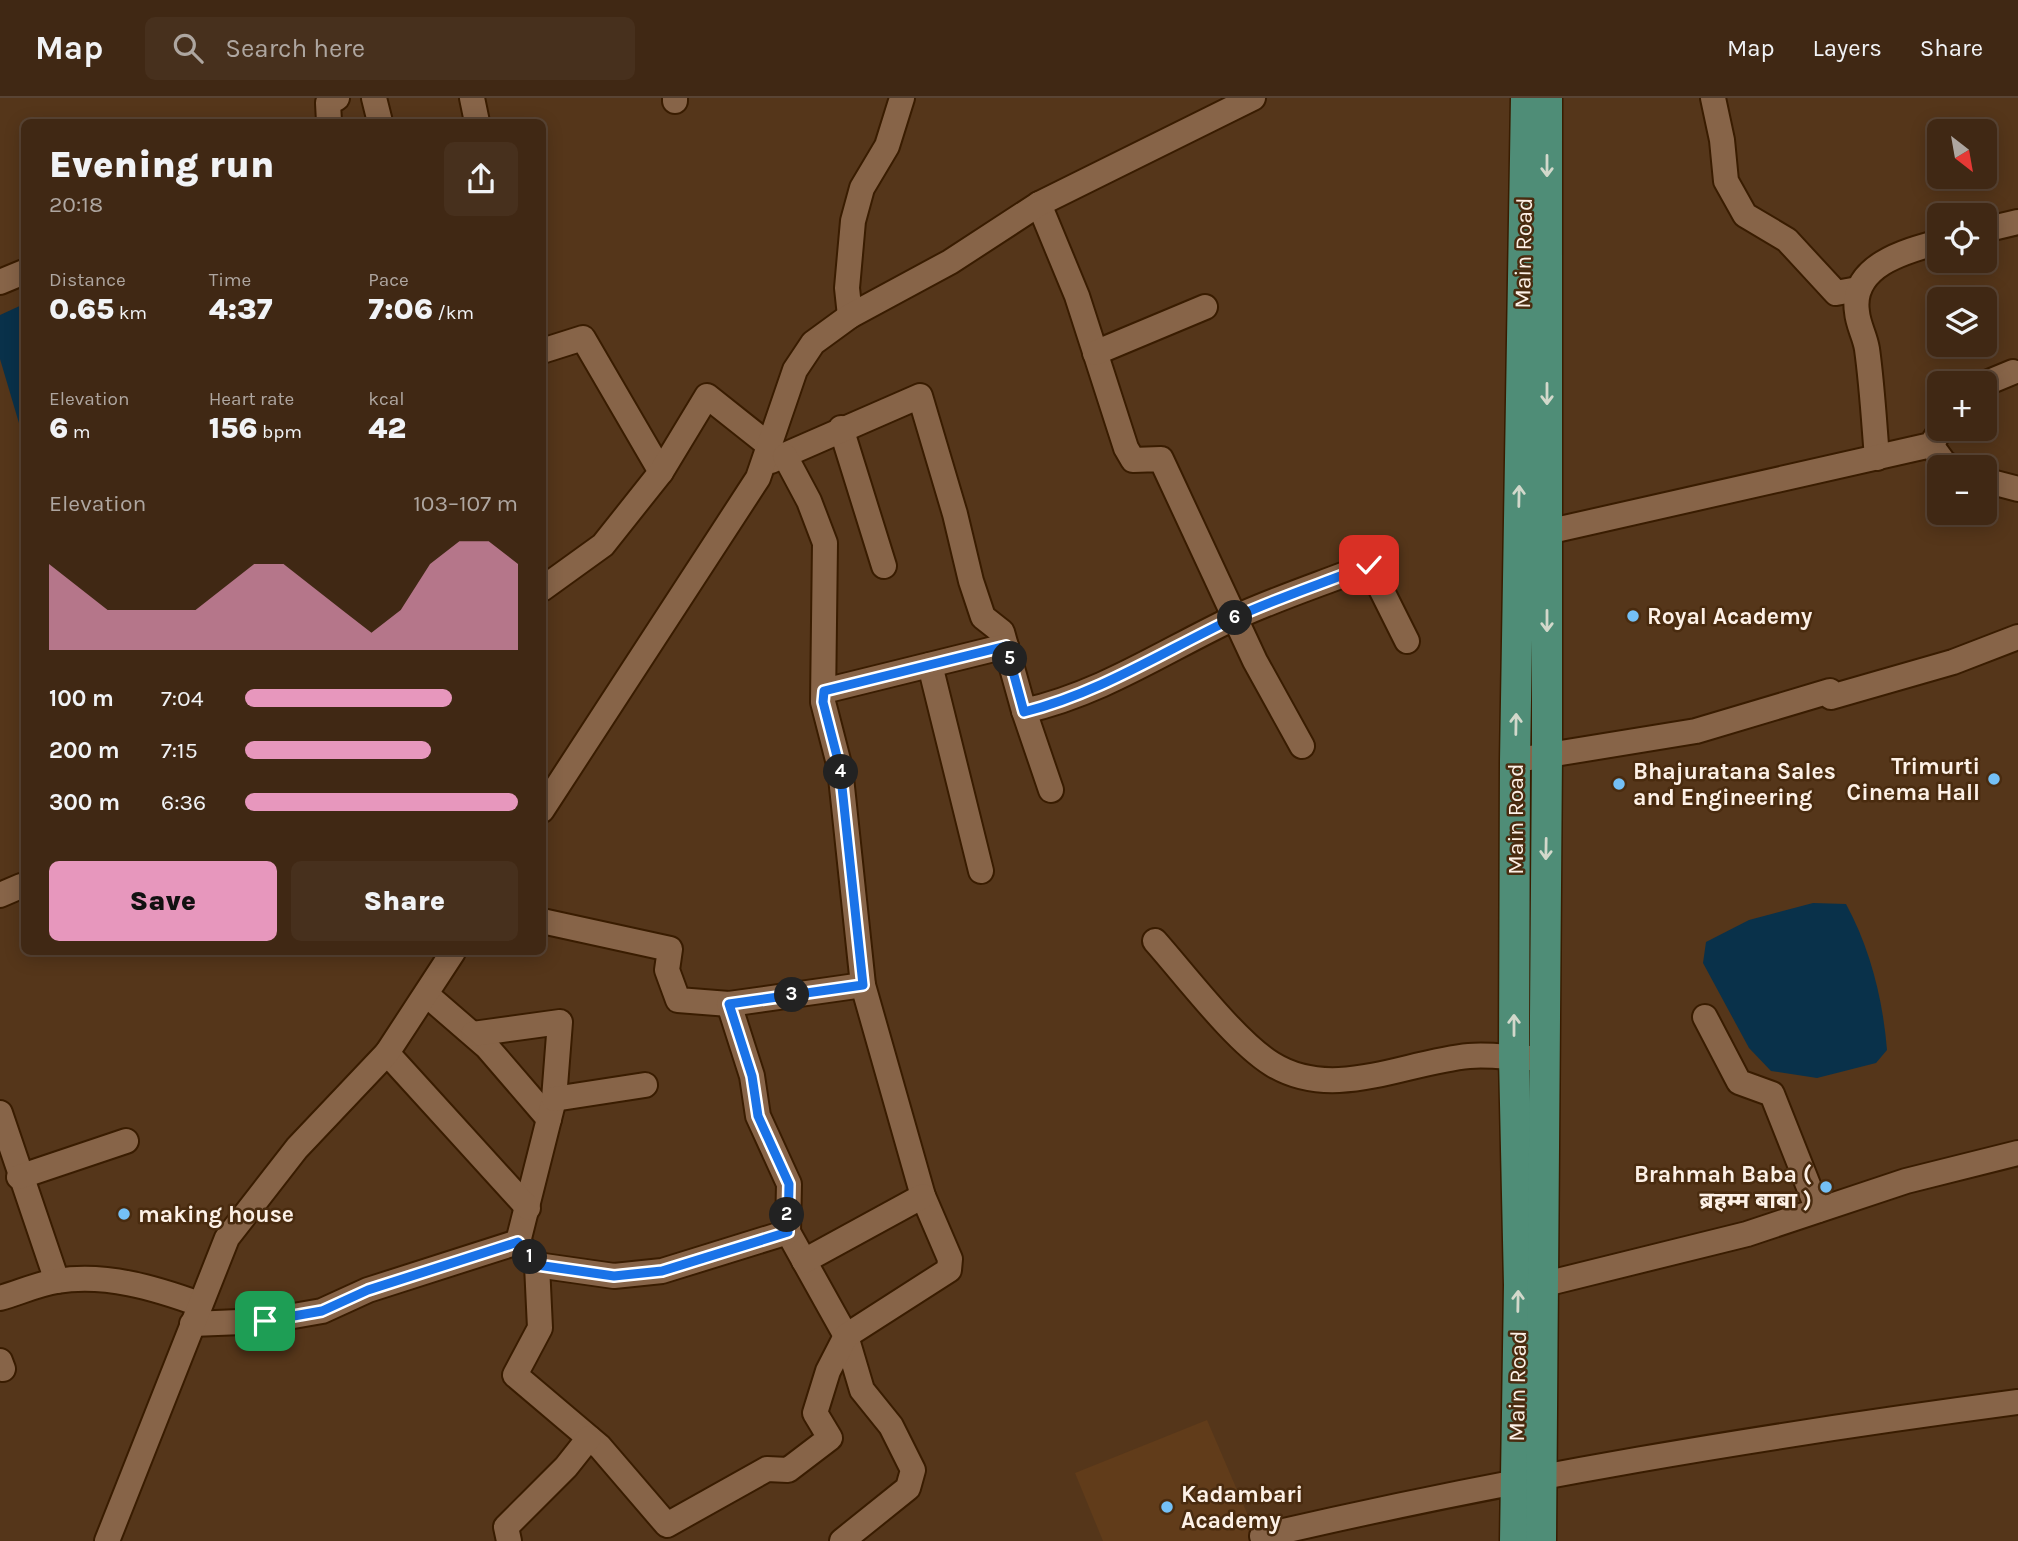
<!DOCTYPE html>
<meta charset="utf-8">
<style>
:root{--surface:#402814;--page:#47301d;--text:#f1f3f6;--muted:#aea6a0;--line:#594434;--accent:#e797bd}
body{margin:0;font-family:Karla,"Noto Sans Devanagari",sans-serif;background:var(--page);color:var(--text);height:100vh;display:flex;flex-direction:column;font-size:26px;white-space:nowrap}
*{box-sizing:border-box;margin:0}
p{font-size:23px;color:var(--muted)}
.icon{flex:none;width:38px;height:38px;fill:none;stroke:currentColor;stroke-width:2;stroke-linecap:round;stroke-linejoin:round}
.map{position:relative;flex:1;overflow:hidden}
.details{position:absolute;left:21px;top:21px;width:525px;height:836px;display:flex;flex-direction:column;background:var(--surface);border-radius:10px;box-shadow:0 4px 18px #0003,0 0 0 2px var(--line)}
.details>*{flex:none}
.needle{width:46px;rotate:149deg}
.fabs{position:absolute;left:1927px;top:21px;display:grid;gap:14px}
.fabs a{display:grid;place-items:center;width:70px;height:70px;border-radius:10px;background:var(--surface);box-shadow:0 4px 18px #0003,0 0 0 2px var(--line);font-size:35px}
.pin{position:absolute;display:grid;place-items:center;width:60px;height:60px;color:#fff;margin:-30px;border-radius:14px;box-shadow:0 4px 10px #0006}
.km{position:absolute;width:35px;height:35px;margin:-18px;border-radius:50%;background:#222;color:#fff;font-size:19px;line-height:35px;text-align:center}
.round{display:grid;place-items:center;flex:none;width:74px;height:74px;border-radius:10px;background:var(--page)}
.summary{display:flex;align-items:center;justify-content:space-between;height:119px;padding:0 28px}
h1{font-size:38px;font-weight:800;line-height:52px}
.stats{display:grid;grid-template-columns:repeat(3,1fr);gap:10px;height:119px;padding:7px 28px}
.stats div{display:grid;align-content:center}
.stats b{font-size:30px;font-weight:800}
.stats small{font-size:19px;font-weight:400}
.stats p{font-size:19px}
.chart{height:196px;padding:14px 28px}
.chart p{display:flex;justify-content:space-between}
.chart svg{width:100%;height:126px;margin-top:7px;fill:var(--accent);opacity:.7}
.cta{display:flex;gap:14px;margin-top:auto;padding:14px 28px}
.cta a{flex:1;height:80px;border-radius:10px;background:var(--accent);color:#111;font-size:28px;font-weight:800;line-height:80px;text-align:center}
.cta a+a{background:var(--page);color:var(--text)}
ul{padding:0 28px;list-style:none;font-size:23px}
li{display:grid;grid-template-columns:112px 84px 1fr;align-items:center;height:52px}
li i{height:18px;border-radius:9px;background:var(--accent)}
header{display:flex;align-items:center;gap:42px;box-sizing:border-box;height:98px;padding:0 35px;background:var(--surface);border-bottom:2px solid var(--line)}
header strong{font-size:33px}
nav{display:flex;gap:38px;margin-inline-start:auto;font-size:24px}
.search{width:490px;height:63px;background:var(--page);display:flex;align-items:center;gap:18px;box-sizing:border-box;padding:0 24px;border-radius:10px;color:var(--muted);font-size:26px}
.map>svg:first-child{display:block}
</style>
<header>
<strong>Map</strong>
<div class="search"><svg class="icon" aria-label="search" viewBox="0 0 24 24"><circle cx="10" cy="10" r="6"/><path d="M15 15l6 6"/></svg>Search here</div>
<nav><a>Map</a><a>Layers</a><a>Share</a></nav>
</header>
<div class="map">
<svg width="2018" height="1443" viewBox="0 0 2018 1443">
<rect width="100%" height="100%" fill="#55361a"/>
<!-- built -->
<polygon fill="#613c1a" points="1207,1322 1259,1443 1103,1443 1075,1375"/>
<!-- water -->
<g fill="#09314a">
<polygon points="24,206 24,342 0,261 0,217"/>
<path d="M 1813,805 L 1846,806 C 1870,850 1883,902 1887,952 L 1876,965 L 1817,980 L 1771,973 L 1749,950 L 1703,865 L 1706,844 L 1749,822 Z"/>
</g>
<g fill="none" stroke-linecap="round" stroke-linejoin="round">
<!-- minor casing -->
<g stroke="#391c00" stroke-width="28">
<g id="minor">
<polyline points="374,0 380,24"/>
<polyline points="472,0 477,24"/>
<polyline points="675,0 675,3"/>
<polyline points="1713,0 1722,42 1726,83 1745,117 1787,142 1836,195 1858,191"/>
<polyline points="329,24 328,5 337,0"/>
<polyline points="1039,106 1077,198 1126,350 1133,362 1161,361 1255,563 1302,648"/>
<polyline points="1984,132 2018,124"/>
<polyline points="0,184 24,174"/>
<polyline points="850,218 847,190 853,123 862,90 887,48 902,0"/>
<polyline points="542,253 583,240 661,374"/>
<polyline points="1095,255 1205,209"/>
<polyline points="1984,286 2013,274"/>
<polyline points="841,330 884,468"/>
<polyline points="1931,347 1945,366 1953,369"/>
<path d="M 1877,360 C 1874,323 1872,287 1867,251 C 1865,238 1858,227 1857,214 C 1850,168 1905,153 1939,144"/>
<path d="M 771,363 L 920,298 L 955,416 L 971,483 L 983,519 L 1002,534 L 1024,613 C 1101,596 1164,553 1234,520 C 1277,500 1324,485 1369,467 L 1407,543"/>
<polyline points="1984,382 2018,391"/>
<polyline points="1529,438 1931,347 1941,331"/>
<polyline points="542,491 603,447 661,374 707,298 770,348"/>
<polyline points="930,567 981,773"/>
<polyline points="824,593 1006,548"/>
<polyline points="1024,613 1051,692"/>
<polyline points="1530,660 1696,633 1830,593 1831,599 1953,564 2018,539"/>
<polyline points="542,712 758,380 795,272 813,245 850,218 950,164 1039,106 1253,0"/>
<polyline points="0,797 21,788"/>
<polyline points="542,823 670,851 667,872 678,902 729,906 863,887"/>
<path d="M 1155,843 C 1186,878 1235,943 1272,966 C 1333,1004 1404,964 1469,958 C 1490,956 1512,960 1533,960"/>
<polyline points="427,897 487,949 549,1021"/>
<polyline points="729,906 752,978 758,1018 789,1086 788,1134 846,1238 862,1292 891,1328 913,1372 908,1390 842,1443"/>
<polyline points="1705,919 1739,984 1772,996 1818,1112"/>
<polyline points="473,936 560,924 554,1001 518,1144 537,1167 540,1230 515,1277 600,1349 667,1427 767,1371 788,1372 830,1340 815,1315 828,1273 846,1238 949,1172 950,1161 923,1098 863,887 840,670 823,604 825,445 809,403 785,358"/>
<polyline points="387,955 528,1110"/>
<polyline points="554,1001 645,987"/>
<polyline points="0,1015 57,1183"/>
<polyline points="19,1079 126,1043"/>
<polyline points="804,1163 923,1098"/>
<polyline points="537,1167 614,1178 662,1173 788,1134"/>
<polyline points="1545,1186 1747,1136 1906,1083 2018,1055"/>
<path d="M 0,1200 C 18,1195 38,1186 57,1183 C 105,1175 155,1190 199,1206"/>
<polyline points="192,1226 265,1223 322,1213 368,1192 518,1144"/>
<polyline points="0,1263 3,1271"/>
<path d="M 1262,1438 C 1514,1379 1762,1338 2018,1304"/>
<polyline points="107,1443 227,1140 297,1050 387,955 453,854"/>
<polyline points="509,1443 506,1429 566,1369 589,1340"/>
</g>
</g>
<!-- major casing -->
<g stroke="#391c00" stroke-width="33">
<g id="major">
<polyline points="1515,1443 1519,1187 1514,960 1515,663 1526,0"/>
<polyline points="1541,1443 1547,658 1547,0"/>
</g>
</g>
<!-- minor -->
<use href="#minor" stroke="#876448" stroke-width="24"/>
<!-- major -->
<use href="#major" stroke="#4f8d77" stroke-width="30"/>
</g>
<!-- one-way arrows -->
<defs><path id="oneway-shaft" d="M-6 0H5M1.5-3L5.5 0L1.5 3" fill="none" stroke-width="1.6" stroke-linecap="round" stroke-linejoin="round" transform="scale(1.75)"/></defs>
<g stroke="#d2d8cb">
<use href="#oneway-shaft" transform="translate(1547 68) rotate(90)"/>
<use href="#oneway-shaft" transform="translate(1547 296) rotate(90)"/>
<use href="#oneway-shaft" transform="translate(1519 398) rotate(-89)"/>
<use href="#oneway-shaft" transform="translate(1547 523) rotate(90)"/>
<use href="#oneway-shaft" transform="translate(1516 626) rotate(-89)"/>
<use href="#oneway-shaft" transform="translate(1546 751) rotate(91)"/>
<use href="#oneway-shaft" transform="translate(1514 927) rotate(-90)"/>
<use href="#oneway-shaft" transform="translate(1518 1203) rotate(-89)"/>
</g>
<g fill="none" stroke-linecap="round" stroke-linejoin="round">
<!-- route casing -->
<g stroke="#fff" stroke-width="14">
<path id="route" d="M 265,1223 L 322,1213 L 368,1192 L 518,1144 L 537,1167 L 614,1178 L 662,1173 L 788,1134 L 789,1086 L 758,1018 L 752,978 L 729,906 L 863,887 L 840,670 L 823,604 L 824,593 L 1006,548 L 1024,614 C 1100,595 1164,553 1234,520 C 1277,500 1324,485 1369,467"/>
</g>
<!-- route -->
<use href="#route" stroke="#1a73e8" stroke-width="9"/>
</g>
<!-- markers -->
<g fill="#74c0f6" stroke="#492b0f" stroke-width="2.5">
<circle cx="1633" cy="518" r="7"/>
<circle cx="1994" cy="681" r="7"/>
<circle cx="1619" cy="686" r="7"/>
<circle cx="1826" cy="1089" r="7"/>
<circle cx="124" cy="1116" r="7"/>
<circle cx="1167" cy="1409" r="7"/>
</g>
<g text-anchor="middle" stroke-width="5" stroke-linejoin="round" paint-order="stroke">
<!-- street labels -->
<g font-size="23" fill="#fdf1e7" stroke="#492b0f">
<text transform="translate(1523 155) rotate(-89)" y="8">Main Road</text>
<text transform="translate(1515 721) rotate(-90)" y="8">Main Road</text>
<text transform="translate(1517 1288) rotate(-89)" y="8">Main Road</text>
</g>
<!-- poi labels -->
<g font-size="23" font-weight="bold" fill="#fdf1e7" stroke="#492b0f" text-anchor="start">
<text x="1647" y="526">Royal Academy</text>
<text x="1980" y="676" text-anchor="end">Trimurti<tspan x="1980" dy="26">Cinema Hall</tspan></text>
<text x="1633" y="681">Bhajuratana Sales<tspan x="1633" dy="26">and Engineering</tspan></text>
<text x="1812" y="1084" text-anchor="end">Brahmah Baba (<tspan x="1812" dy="26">ब्रहम्म बाबा )</tspan></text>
<text x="138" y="1124">making house</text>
<text x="1181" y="1404">Kadambari<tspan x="1181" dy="26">Academy</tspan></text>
</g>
</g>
</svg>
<div class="fabs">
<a><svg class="needle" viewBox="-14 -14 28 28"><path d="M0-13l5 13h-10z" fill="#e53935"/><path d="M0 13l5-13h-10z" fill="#aea6a0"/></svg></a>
<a><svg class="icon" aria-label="locate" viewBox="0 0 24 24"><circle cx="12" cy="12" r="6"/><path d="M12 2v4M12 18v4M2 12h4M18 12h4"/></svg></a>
<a><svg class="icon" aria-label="layers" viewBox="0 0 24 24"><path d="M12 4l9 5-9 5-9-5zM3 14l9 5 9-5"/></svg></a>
<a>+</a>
<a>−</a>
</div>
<div class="pin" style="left:265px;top:1223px;background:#1e9e55"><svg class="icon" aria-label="arrive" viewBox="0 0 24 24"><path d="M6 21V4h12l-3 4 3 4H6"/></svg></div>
<div class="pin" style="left:1369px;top:467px;background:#d93025"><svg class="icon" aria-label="check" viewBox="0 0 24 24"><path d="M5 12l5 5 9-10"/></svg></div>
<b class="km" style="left:530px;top:1159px">1</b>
<b class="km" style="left:787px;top:1117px">2</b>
<b class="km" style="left:792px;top:897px">3</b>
<b class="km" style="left:841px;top:674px">4</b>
<b class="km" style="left:1010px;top:561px">5</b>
<b class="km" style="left:1235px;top:520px">6</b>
<section class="details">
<div class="summary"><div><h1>Evening run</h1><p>20:18</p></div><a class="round"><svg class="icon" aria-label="share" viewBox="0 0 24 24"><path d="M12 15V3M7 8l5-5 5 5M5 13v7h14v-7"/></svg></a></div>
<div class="stats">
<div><p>Distance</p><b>0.65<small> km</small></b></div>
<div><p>Time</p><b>4:37</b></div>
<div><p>Pace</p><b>7:06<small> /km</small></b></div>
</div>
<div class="stats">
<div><p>Elevation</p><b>6<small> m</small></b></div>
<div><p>Heart rate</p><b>156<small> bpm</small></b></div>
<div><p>kcal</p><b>42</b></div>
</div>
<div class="chart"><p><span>Elevation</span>103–107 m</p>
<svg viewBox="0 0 160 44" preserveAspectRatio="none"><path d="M0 44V14L10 22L20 30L30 30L40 30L50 30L60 22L70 14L80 14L90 22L100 30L110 38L120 30L130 14L140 6L150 6L160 14V44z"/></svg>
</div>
<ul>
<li><b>100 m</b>7:04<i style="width:76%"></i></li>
<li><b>200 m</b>7:15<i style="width:68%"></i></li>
<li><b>300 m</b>6:36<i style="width:100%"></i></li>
</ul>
<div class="cta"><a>Save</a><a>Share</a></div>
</section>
</div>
